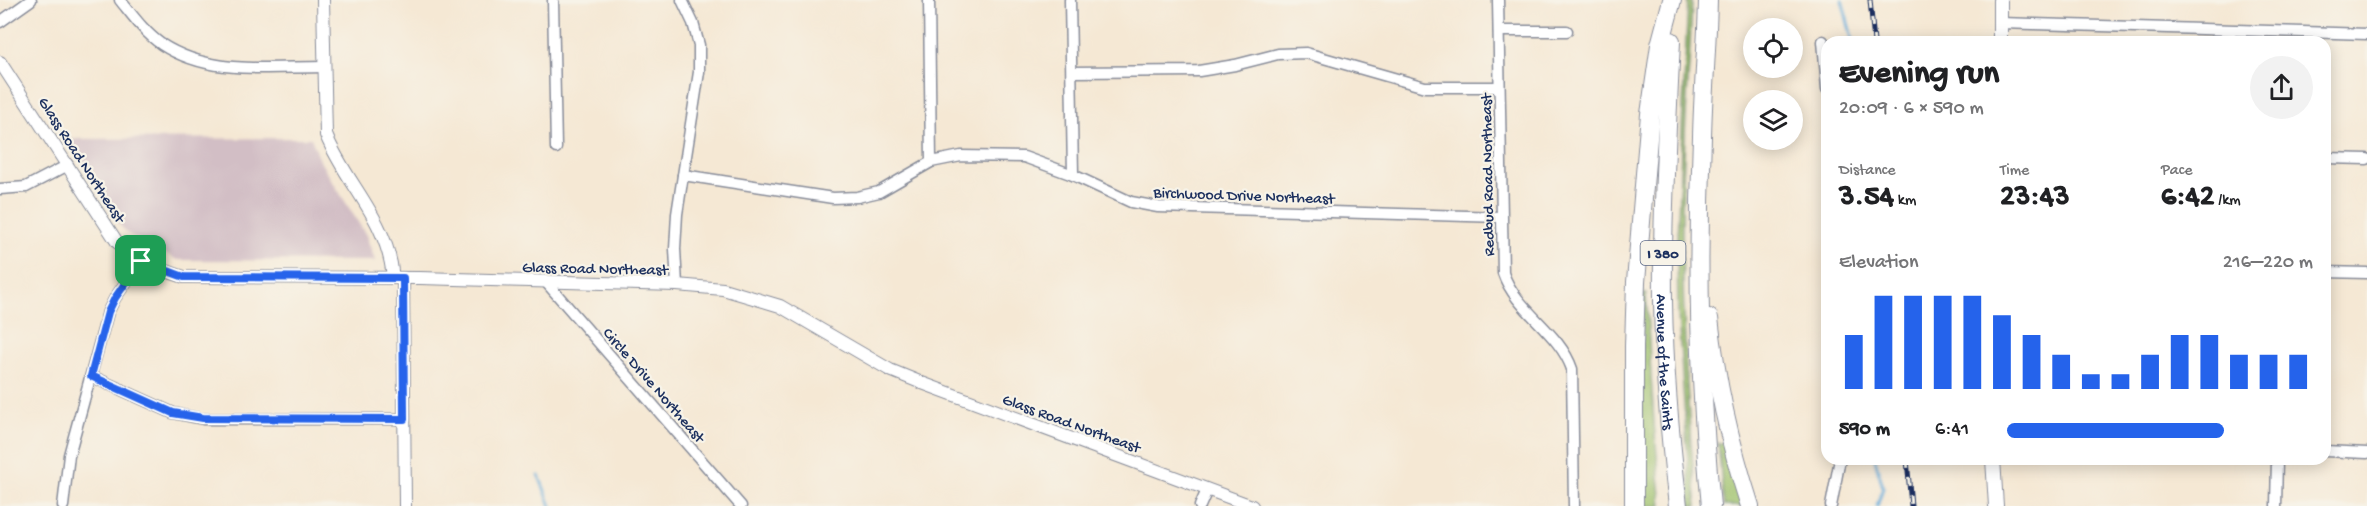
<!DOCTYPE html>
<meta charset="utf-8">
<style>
:root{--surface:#fff;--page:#f2f2f2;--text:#202124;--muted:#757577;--accent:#2563eb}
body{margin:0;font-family:"Gochi Hand",sans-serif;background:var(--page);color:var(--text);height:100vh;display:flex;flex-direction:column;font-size:22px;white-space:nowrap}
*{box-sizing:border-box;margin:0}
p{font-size:20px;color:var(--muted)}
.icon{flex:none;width:33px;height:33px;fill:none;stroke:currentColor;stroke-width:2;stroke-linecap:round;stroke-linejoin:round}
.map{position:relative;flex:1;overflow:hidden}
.sheet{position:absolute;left:1821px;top:36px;width:510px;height:429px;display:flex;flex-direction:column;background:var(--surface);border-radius:18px;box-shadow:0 3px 15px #0003}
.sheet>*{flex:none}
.buttons{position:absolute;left:1743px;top:18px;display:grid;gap:12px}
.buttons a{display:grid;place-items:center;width:60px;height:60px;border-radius:50%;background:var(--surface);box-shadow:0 3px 15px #0003;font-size:30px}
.pin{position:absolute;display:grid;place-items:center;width:51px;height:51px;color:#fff;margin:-26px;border-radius:12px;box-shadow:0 3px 9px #0006}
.round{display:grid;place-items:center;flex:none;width:63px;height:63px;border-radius:32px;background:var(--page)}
.summary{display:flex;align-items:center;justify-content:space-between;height:102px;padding:0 18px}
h1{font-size:33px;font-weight:700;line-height:45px}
.metrics{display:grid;grid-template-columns:repeat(3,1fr);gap:9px;height:102px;padding:6px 18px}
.metrics div{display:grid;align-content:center}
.metrics b{font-size:30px;font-weight:700}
.metrics small{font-size:16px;font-weight:400}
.metrics p{font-size:16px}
.chart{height:168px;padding:12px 18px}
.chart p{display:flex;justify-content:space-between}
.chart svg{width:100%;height:108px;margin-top:6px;stroke:var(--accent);stroke-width:6}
ul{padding:0 18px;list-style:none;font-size:20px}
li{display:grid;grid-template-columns:96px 72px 1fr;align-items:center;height:45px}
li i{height:15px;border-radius:8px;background:var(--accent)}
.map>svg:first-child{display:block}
</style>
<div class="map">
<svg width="2367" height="506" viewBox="0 0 2367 506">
<rect width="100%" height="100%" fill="#f7f3e8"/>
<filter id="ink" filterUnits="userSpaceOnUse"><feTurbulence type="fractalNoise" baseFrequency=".0167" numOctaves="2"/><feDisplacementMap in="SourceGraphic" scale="12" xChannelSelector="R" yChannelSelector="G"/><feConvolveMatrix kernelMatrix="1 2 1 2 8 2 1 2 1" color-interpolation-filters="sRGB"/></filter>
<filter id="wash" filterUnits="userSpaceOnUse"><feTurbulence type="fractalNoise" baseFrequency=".008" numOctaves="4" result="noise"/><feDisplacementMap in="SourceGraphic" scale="24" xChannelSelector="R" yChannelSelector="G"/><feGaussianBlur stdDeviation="1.35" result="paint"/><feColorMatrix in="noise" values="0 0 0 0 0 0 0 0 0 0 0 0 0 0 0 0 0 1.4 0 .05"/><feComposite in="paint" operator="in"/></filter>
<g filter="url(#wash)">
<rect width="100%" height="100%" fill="#f5e8d4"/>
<!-- industrial -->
<polygon fill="#d2bec5" points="311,138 321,163 366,235 375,261 177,260 127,233 117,222 68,139"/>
<!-- green -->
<g fill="#9dc16b" stroke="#5c7864" stroke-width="1.5">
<path d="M 1688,0 L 1692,0 C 1689,82 1681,164 1682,246 C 1684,332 1687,420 1697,506 L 1691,506 L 1678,313 L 1677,241 Z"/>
<polygon points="1643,294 1646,294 1654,424 1662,506 1640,506"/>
<polygon points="1718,443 1724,443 1743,506 1724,506"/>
</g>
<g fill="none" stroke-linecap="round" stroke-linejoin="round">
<!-- stream -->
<g stroke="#64abda" stroke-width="3">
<polyline points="1842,0 1853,42"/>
<polyline points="1875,459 1883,487 1877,506"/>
<polyline points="539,476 551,506"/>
</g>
</g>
</g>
<g filter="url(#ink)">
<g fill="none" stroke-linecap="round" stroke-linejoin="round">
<!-- minor casing -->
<g stroke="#888c99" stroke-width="13">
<g id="minor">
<path d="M 120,0 C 133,16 145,33 161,44 C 210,76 268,67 324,67"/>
<polyline points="553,0 556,148"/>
<polyline points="929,0 931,162"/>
<polyline points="1070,0 1073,175"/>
<path d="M 1498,0 L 1503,273 C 1516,311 1559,331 1572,369 L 1574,506"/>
<polyline points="0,22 31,0"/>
<polyline points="2000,23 2367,34"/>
<polyline points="1499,31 1567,31"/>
<polyline points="1823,41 1827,89"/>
<polyline points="1072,72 1199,71 1235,65 1278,54 1306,53 1425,87 1499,87"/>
<polyline points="2325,158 2367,159"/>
<polyline points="683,175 833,198 857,197 879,192 931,162 961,156 1024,157 1073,175 1131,202 1158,207 1501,217"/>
<polyline points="0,189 26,187 68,165"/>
<polyline points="2325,272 2367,273"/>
<polyline points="546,282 741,506"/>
<polyline points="677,285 675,249 677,214 699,72 699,45 693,23 682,0"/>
<polyline points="91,376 173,413 203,419 404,419"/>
<polyline points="2325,451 2367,453"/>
<polyline points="63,506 69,455 108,312 115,298 141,261"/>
<polyline points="1200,506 1207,490"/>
<polyline points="1831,506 1840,459"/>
<polyline points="2276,506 2277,459"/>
</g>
</g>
<!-- tertiary casing -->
<g stroke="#888c99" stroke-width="14">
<g id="tertiary">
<path d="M 323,0 L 326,135 C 347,186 388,219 393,278"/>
<path d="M 0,62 L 117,242 C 141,261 155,268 184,277 L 420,278 L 677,285 L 723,289 L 780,306 L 890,370 L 922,383 L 1252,506"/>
<polyline points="403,278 405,506"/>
</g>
</g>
<!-- secondary casing -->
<g stroke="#888c99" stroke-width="16">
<g id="secondary">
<polyline points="2000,0 2000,42"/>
<polyline points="1993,459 1996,506"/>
</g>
</g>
<!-- motorway casing -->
<g stroke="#888c99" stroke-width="20">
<g id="motorway">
<path d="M 1708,0 C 1707,46 1703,91 1702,137 C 1697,260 1699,383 1711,506"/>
<path id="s1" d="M 1671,41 C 1667,127 1662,214 1663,301 C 1664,370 1670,438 1678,506"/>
<path d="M 1709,318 C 1716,382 1730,444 1750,506"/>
<polyline points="1634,506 1634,346 1636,282 1650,114 1660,45 1672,0"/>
</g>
</g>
<!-- minor -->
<use href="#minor" stroke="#fff" stroke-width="10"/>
<!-- tertiary -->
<use href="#tertiary" stroke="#fff" stroke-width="12"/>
<!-- secondary -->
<use href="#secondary" stroke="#fff" stroke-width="14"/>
<!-- motorway -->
<use href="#motorway" stroke="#fff" stroke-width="18"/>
<!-- rail casing -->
<g stroke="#1b2f5e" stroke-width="5">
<g id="rail">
<polyline points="1870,0 1874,42"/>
<polyline points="1907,459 1911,506"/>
</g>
</g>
<!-- rail -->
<use href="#rail" stroke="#f7f3e8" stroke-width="3" stroke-dasharray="9" stroke-linecap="butt"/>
</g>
</g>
<g fill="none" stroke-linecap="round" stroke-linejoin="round" filter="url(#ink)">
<!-- route casing -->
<g stroke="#fff" stroke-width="12">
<polygon id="route" points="141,261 184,277 403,278 404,419 203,418 173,413 91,376 108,312 115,298"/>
</g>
<!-- route -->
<use href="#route" stroke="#2563eb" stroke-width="8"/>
</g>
<g text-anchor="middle" stroke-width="4.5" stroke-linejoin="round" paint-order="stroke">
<!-- shield labels -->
<rect fill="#f7f3e8" stroke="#5d6a87" stroke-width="1.5" x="1640.5" y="241" width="45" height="24" rx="4.5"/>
<g font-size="15" font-weight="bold" fill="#1b2f5e">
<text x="1663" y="258">I 380</text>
</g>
<!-- street labels -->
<g font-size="16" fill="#1b2f5e" stroke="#f7f3e8">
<text transform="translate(83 159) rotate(57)" y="6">Glass Road Northeast</text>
<text transform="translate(1486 175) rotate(-91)" y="6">Redbud Road Northeast</text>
<text transform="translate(1244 194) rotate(2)" y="6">Birchwood Drive Northeast</text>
<text transform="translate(595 267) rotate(1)" y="6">Glass Road Northeast</text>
<text dy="6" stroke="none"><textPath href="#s1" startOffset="321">Avenue of the Saints</textPath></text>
<text transform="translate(655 384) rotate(49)" y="6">Circle Drive Northeast</text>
<text transform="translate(1072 422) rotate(20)" y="6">Glass Road Northeast</text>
</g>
</g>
</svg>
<div class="buttons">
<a><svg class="icon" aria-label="locate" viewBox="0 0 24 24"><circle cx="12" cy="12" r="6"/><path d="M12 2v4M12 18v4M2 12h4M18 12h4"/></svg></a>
<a><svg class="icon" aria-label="layers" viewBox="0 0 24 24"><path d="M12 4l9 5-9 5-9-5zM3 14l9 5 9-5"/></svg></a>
</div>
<div class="pin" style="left:141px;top:261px;background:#1e9e55"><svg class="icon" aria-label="arrive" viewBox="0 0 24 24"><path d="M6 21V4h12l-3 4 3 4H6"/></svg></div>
<section class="sheet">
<div class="summary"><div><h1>Evening run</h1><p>20:09 · 6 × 590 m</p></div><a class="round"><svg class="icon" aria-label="share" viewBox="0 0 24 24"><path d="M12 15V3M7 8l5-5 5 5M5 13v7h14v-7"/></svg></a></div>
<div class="metrics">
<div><p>Distance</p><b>3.54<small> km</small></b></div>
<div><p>Time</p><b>23:43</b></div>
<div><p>Pace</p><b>6:42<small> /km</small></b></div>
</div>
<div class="chart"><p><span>Elevation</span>216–220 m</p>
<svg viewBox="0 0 160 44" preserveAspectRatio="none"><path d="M5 44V22M15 44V6M25 44V6M35 44V6M45 44V6M55 44V14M65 44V22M75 44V30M85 44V38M95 44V38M105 44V30M115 44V22M125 44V22M135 44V30M145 44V30M155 44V30"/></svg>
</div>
<ul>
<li><b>590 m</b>6:41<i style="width:71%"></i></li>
</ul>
</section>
</div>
